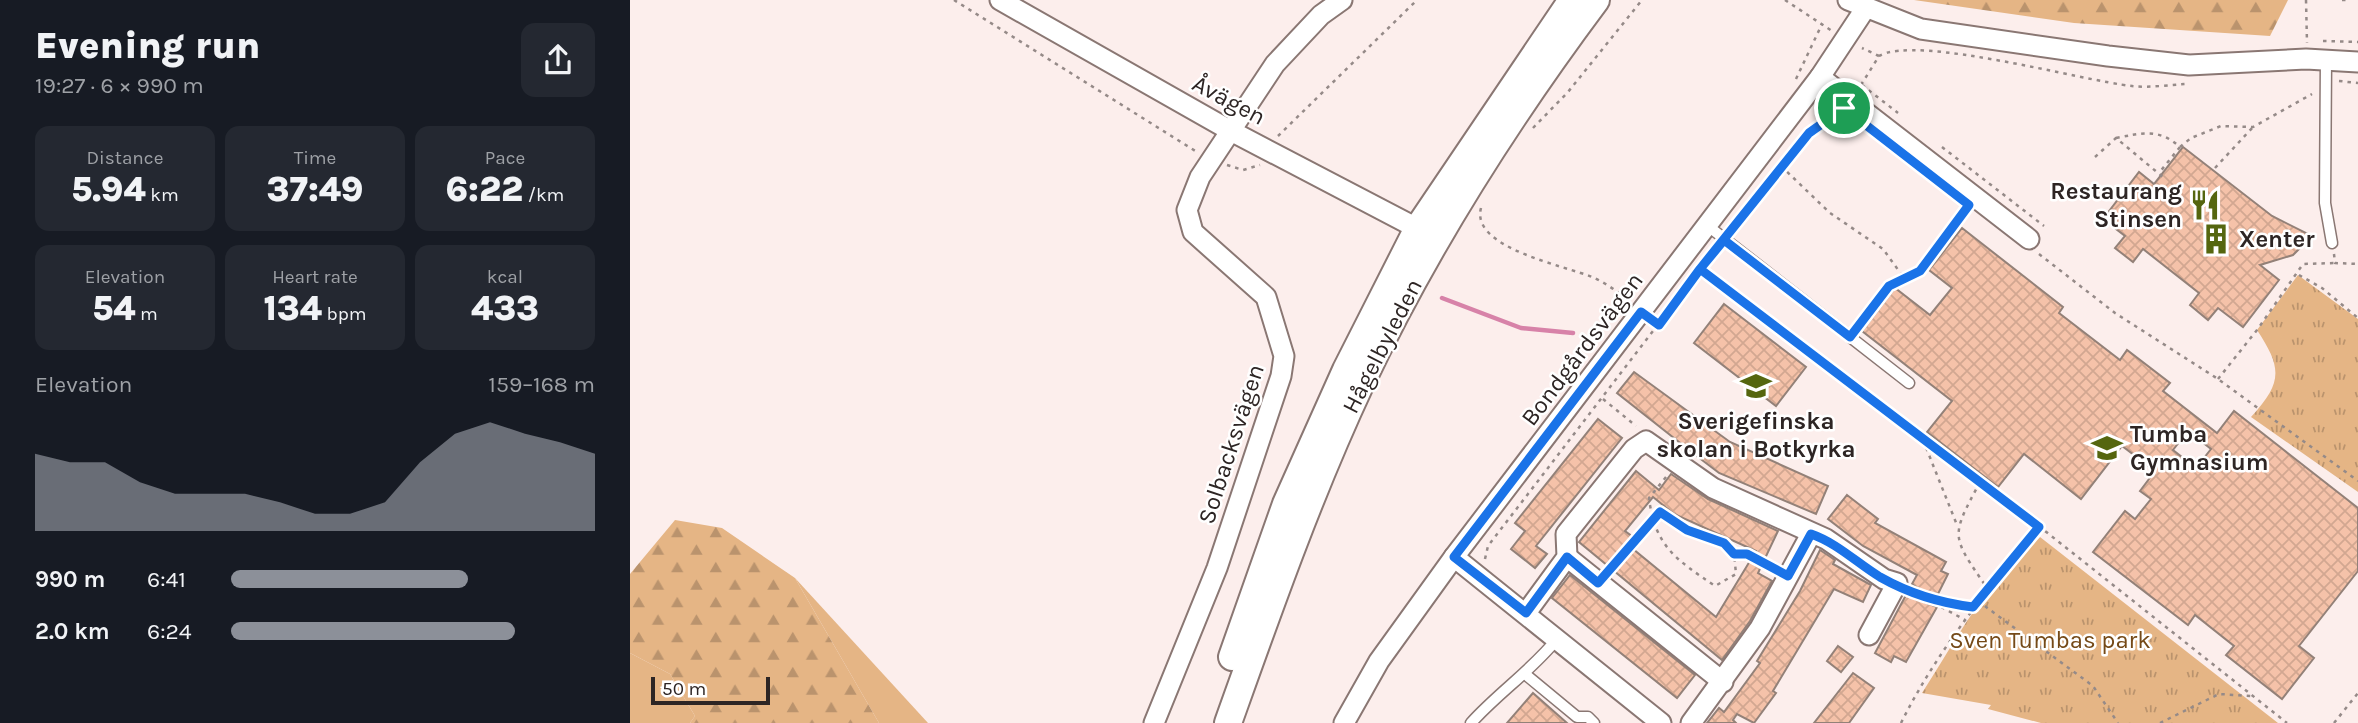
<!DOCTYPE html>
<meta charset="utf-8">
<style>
:root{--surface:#171b24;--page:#242831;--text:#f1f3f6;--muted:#9ea1a6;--accent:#8c9099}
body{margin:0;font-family:Karla,sans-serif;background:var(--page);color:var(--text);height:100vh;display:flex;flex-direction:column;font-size:26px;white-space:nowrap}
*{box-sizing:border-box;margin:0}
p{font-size:23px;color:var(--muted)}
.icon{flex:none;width:38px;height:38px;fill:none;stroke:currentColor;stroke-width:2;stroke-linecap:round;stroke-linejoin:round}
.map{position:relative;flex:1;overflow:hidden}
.sheet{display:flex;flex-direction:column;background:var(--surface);width:630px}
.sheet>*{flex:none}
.scale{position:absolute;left:21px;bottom:18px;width:119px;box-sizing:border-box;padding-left:7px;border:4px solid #2d2524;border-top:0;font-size:19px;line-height:24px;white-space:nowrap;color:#2d2524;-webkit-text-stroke:5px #fff;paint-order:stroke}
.pin{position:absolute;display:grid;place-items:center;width:60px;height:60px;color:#fff;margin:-30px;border:4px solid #fff;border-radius:50%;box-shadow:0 2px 7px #0007}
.round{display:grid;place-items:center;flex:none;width:74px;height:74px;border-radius:14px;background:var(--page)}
.overview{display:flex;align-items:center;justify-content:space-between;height:119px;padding:0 35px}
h1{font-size:38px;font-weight:800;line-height:52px}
.metrics{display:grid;grid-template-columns:repeat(3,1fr);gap:10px;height:119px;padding:7px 35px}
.metrics div{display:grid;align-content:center;border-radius:14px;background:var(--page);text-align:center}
.metrics b{font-size:35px;font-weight:800}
.metrics small{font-size:19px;font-weight:400}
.metrics p{font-size:19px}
.chart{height:196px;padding:14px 35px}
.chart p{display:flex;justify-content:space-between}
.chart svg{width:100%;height:126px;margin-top:7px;fill:var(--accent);opacity:.7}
ul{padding:0 35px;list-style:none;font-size:23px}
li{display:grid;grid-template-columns:112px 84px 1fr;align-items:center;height:52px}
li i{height:18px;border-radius:9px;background:var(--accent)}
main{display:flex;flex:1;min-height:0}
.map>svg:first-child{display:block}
</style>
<main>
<section class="sheet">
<div class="overview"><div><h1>Evening run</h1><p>19:27 · 6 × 990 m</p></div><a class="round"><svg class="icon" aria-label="share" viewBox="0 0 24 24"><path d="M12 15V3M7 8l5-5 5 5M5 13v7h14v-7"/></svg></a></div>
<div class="metrics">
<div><p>Distance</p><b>5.94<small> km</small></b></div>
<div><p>Time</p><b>37:49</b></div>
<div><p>Pace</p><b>6:22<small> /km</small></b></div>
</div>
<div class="metrics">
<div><p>Elevation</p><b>54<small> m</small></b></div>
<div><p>Heart rate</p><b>134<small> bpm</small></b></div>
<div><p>kcal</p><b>433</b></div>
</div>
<div class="chart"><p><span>Elevation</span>159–168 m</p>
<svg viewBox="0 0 160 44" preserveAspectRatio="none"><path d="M0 44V17L10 20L20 20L30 27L40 31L50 31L60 31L70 34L80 38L90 38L100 34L110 20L120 10L130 6L140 10L150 13L160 17V44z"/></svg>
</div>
<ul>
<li><b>990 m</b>6:41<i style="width:65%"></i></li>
<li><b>2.0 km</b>6:24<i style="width:78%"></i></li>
</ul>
</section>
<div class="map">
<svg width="1728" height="723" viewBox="0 0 1728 723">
<defs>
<pattern id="forest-firs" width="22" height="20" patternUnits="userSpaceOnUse" patternTransform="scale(1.75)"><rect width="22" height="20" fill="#e5b585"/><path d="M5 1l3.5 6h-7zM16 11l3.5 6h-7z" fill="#ba936d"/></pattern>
<pattern id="park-tufts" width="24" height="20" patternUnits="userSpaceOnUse" patternTransform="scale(1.75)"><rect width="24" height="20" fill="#e5b585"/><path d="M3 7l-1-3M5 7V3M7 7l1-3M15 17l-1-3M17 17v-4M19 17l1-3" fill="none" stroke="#ba936d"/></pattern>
<pattern id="building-cross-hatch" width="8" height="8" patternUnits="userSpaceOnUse" patternTransform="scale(1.75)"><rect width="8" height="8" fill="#f5c2a9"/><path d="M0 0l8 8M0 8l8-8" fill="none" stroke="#d2a791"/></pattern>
</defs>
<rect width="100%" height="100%" fill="#fceeec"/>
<!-- grass -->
<g fill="#e5b585">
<polygon points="165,578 298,723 249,723"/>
<polygon points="0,653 40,674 65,716 60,723 0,723"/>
</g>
<!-- forest -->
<g fill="url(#forest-firs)">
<polygon points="1284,0 1658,0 1640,36 1444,23"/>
<polygon points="45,520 92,528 165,578 249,723 60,723 65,716 40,674 0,653 0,574"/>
</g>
<!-- park -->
<g fill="url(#park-tufts)">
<path d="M 1668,275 L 1728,319 L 1728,492 L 1621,417 C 1653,382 1652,368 1627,330 Z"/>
<path d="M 1410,537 L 1648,723 L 1411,723 L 1358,709 L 1361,705 L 1292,693 C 1327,639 1359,576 1410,537 Z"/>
</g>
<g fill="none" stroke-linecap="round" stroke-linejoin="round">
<!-- stream -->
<polyline stroke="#d782a8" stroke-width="4.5" points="812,298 891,328 943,333"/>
</g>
<!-- building -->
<g fill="url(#building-cross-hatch)" stroke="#938178" stroke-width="2" fill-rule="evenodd">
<polygon points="1553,147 1642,216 1682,236 1663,255 1630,265 1649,280 1613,327 1588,308 1578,320 1560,305 1569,293 1513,249 1503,262 1485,248 1495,236 1473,219 1509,172 1524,184"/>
<path d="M 1332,228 L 1433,307 L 1429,313 L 1490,360 L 1497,350 L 1540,383 L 1533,391 L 1587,433 L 1604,411 L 1728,508 L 1728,571 L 1669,646 L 1684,658 L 1652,699 L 1596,655 L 1604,646 L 1565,615 L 1558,625 L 1463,552 L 1495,511 L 1505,519 L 1521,499 L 1510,491 L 1525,471 L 1492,446 L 1451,499 L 1394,454 L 1368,487 L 1297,432 L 1322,401 L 1232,331 L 1265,288 L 1300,315 L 1322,288 L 1299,270 ZM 1558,431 L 1581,449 L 1566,468 L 1543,450 Z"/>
<polygon points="1094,304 1176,367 1146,406 1064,343"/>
<polygon points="1004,372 1100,442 1198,486 1186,514 1089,473 1068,457 987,393"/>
<polygon points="968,419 992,438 906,546 917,554 905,568 881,549 895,531 885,523"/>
<path d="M 1006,471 L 1029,490 L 1041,474 L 1078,499 L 1148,531 L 1128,573 L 1142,581 L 1120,621 L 1092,660 L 949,542 ZM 1023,497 L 1044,514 L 1126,551 L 1086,617 L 997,544 L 1003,537 L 995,531 Z"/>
<polygon points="1217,495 1248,519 1245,523 1316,562 1311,571 1318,574 1304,602 1282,584 1287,575 1233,546 1198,519"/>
<polygon points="1190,550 1205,560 1203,564 1241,585 1233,602 1204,589 1143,691 1146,693 1124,723 1107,714 1103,720 1106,723 1077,723 1089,708 1094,712 1130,663 1127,661 1170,591"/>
<polygon points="940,575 1065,675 1047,698 922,598"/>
<polygon points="1276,595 1307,607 1276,662 1264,656 1261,662 1245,653"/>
<polygon points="1208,646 1223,657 1211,672 1197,661"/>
<polygon points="1223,673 1244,688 1219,723 1184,723"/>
<polygon points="903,693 937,723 877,723"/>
</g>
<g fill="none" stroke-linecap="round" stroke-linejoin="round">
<!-- service casing -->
<g stroke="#8a7773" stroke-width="13">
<g id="service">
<polyline points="1696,59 1695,203 1702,243"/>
<polyline points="1078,226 1279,383"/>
<polyline points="895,674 947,717 958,717 964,723"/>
<path d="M 841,723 C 868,693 901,671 927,639"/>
</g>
</g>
<!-- minor casing -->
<g stroke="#8a7773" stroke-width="23">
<g id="minor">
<polyline points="370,0 601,131 800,235"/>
<polyline points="1218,0 1291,29 1478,56 1559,65 1676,59 1728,62"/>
<polyline points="1190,77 1399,239"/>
<polyline points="824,557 1031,723"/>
<polyline points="937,557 1093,682"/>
<polyline points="896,613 937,557 936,534 1004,449 1016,441 1083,488 1196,539 1254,579 1267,583 1239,635"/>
<polyline points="524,723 587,568 651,376 654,356 636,297 563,232 557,210 570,177 645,64 691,15 712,0"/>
<polyline points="714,723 749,661 824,557 1190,77 1235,9"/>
<polyline points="1061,723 1130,628 1181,534"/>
</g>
</g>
<!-- secondary casing -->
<g stroke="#8a7773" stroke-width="30">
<g id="secondary">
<polyline points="602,657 656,504 716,370 788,228 942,0"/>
<path d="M 598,723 C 639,608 679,494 731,383 C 795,248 877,119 966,0"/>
</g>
</g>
<!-- path -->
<g stroke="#958a88" stroke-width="2.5" stroke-dasharray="3.5 5" stroke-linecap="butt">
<polyline points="324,0 567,152"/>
<polyline points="1155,0 1202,31"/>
<polyline points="1676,0 1677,43"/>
<polyline points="1712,0 1717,0"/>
<polyline points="1693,41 1728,42"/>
<path d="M 1249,56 C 1286,34 1453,81 1502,86 C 1519,88 1539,85 1556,84"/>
<polyline points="1166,79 1192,24"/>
<polyline points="1709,81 1728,83"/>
<polyline points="1231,85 1249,56 1232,48"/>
<polyline points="1232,85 1268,113"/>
<polyline points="1190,107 1201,116"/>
<polyline points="903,128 938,92 1012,0"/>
<polyline points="648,136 787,0"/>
<path d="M 1486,138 C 1512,133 1529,128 1550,147 L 1529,173"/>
<polyline points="1312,147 1414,226"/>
<polyline points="1550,147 1561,138 1591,126 1623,127 1682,94"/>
<polyline points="1465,157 1486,138 1534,178"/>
<polyline points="597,165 613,170 630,165"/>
<polyline points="1151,166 1200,213 1253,249 1274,278"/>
<polyline points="1585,168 1623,127"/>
<path d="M 851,208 C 840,248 936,266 962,277 C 976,283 988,292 999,301"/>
<polyline points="1102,230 1179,133 1206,113"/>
<polyline points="1409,254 1485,313 1588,379 1728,481"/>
<polyline points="1704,254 1705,263 1728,264"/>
<polyline points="1070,269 1410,527 1657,723"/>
<polyline points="1669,275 1692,288 1728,318"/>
<polyline points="1228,326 1259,286 1290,270 1336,210"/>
<polyline points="1588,379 1627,330 1673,264 1705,263"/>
<polyline points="973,399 1006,426"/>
<polyline points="1293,440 1327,525"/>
<path d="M 1036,477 L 1019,498 C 1025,547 1047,560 1085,586 L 1106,574 L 1104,553 L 1117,554 L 1144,569"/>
<path d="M 1350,482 C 1320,538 1321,535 1357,588"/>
<polyline points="855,559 858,546 1086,249"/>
<polyline points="980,570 1030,512 1057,530 1094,543 1103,552"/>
<polyline points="1282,591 1301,601 1342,607"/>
<polyline points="1348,601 1463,686 1488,723"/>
<polyline points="1304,603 1335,620"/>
<path d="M 1271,723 C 1307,651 1358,588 1410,527"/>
<polyline points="1530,723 1589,694 1621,696"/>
<polyline points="1704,723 1728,693"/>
</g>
<!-- service -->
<use href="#service" stroke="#fff" stroke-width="10"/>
<!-- minor -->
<use href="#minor" stroke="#fff" stroke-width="19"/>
<!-- secondary -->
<use href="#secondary" stroke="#fff" stroke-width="26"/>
</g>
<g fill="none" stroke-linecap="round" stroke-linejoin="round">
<!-- route casing -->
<g stroke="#fff" stroke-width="14">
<path id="route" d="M 1214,108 L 1179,133 L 1070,269 L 1029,325 L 1011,312 L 824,557 L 896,613 L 937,557 L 968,583 L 1030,512 L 1057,530 L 1094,543 L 1104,554 L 1117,554 L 1158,576 L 1181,534 C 1207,543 1227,563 1250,577 C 1280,594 1310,603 1343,607 L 1409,527 L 1070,269 L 1094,240 L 1220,337 L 1259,286 L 1290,271 L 1339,205 L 1214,108"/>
</g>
<!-- route -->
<use href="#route" stroke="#1a73e8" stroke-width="9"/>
</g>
<!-- icons -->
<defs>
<g id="restaurant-bare" transform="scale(2.415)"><path d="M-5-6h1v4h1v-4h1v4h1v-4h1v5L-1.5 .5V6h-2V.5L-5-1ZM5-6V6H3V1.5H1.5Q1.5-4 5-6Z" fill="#55660f" stroke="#fff" stroke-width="2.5" paint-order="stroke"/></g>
<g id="building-bare" transform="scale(2.415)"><path d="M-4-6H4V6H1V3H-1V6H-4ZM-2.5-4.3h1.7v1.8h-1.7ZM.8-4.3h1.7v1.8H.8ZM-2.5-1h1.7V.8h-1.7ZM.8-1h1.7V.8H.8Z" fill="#55660f" stroke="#fff" stroke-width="2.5" paint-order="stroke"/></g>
<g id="school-bare" transform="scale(2.415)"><path d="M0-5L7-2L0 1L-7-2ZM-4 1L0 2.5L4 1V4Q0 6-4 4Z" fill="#55660f" stroke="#fff" stroke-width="2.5" paint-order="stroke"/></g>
</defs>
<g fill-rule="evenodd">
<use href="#restaurant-bare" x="1575" y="205"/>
<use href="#building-bare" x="1586" y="239"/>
<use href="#school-bare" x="1126" y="386"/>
<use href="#school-bare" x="1477" y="448"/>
</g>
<g text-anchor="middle" stroke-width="5" stroke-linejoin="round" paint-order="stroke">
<!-- street labels -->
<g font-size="24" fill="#2d2524" stroke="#fff">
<text transform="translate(599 100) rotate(28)" y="8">Åvägen</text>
<text transform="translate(752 346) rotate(-63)" y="8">Hågelbyleden</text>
<text transform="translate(952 349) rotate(-53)" y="8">Bondgårdsvägen</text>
<text transform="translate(601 444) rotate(-72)" y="8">Solbacksvägen</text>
</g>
<!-- poi labels -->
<g font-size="24" font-weight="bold" fill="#2d2524" stroke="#fff" text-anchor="start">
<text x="1552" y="199" text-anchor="end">Restaurang<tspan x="1552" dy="28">Stinsen</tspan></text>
<text x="1609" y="247">Xenter</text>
<text x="1126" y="429" text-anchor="middle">Sverigefinska<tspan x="1126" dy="28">skolan i Botkyrka</tspan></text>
<text x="1500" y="442">Tumba<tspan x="1500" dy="28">Gymnasium</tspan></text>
</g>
<!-- park labels -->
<g font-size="24" fill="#754a18" stroke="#fff">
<text x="1420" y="648">Sven Tumbas park</text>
</g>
</g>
</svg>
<div class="scale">50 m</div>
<div class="pin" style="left:1214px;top:108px;background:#1e9e55"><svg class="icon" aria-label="arrive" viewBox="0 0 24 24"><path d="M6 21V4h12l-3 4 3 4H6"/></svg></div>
</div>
</main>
